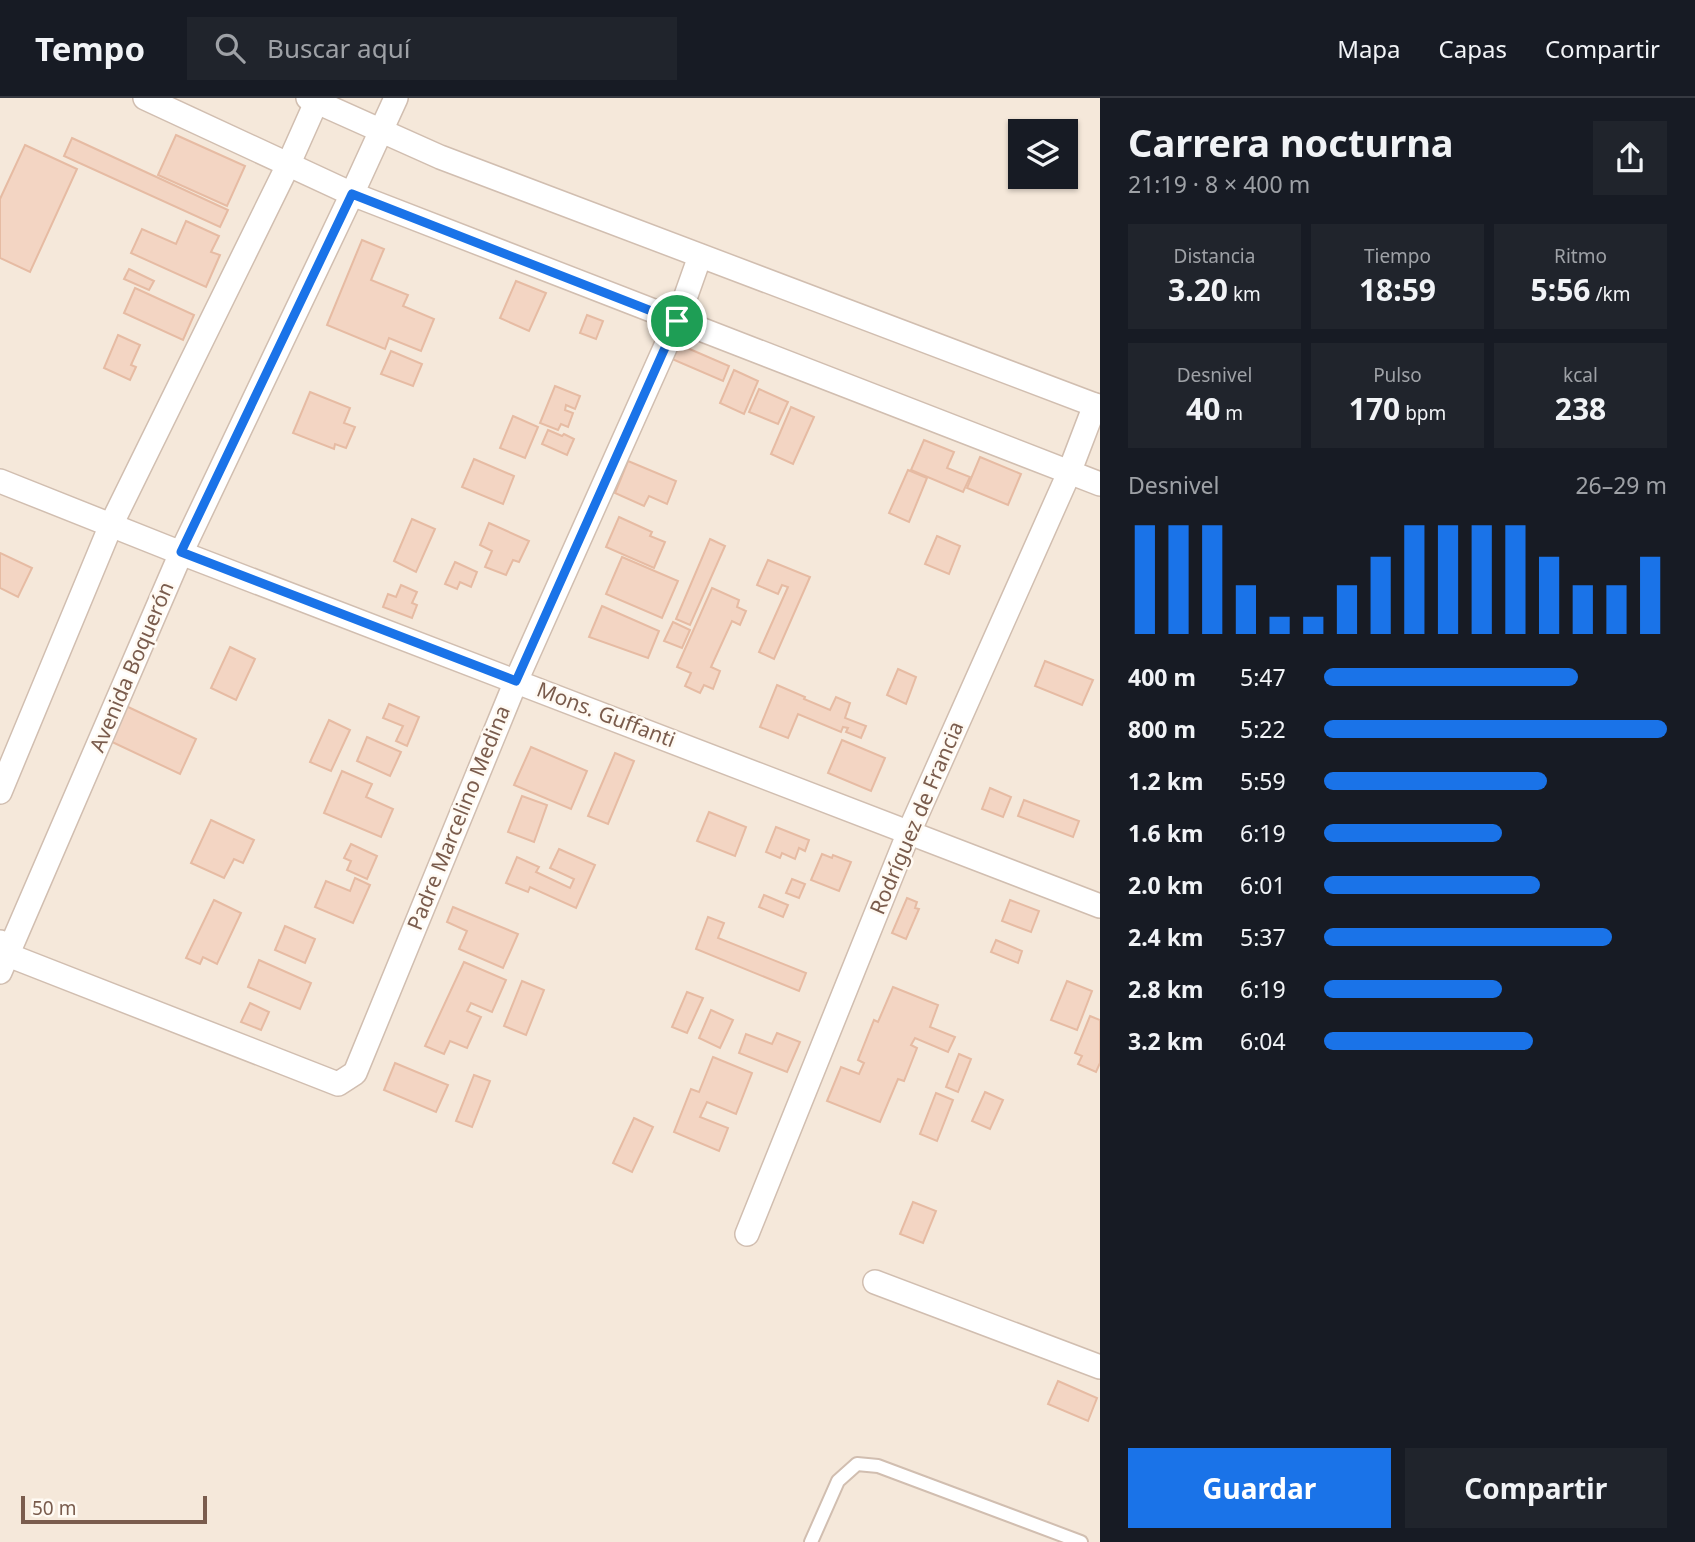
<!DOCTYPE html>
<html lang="es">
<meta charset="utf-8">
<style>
:root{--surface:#171b24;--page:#20242c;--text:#f1f3f6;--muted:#9ea1a6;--line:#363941;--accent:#1a73e8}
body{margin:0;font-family:"Noto Sans",sans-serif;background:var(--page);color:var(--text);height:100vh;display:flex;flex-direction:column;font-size:26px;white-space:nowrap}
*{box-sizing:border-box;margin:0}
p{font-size:23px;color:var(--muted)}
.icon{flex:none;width:38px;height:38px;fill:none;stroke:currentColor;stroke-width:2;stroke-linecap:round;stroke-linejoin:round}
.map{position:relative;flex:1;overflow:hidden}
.drawer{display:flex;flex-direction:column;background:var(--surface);width:595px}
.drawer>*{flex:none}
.fabs{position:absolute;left:1008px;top:21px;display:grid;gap:14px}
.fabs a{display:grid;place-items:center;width:70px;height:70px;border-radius:0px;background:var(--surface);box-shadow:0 2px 5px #0004;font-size:35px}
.scale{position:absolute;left:21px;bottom:18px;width:186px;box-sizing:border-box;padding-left:7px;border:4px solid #7a5c4d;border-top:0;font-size:19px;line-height:24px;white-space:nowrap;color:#7a5c4d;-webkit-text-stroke:5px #fffaf3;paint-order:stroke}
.pin{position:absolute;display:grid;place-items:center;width:60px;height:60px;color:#fff;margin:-30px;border:4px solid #fff;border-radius:50%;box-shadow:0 2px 7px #0007}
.round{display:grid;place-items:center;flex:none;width:74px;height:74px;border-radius:0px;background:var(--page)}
.headline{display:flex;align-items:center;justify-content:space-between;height:119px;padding:0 28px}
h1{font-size:38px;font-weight:700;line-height:52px}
.metrics{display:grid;grid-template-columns:repeat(3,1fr);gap:10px;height:119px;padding:7px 28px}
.metrics div{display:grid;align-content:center;border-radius:0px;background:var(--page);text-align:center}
.metrics b{font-size:30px;font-weight:700}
.metrics small{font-size:19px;font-weight:400}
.metrics p{font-size:19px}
.chart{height:196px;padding:14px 28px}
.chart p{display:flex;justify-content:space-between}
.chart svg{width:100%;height:126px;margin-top:7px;stroke:var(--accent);stroke-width:6}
.action{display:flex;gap:14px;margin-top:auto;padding:14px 28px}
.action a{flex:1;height:80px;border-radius:0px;background:var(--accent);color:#fff;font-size:28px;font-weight:700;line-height:80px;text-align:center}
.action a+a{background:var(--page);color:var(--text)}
ul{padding:0 28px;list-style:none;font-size:23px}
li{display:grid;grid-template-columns:112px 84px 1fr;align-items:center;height:52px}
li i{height:18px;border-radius:9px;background:var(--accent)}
header{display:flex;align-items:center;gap:42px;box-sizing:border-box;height:98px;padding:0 35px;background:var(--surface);border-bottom:2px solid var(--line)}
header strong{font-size:33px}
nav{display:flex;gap:38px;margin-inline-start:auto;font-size:24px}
.search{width:490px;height:63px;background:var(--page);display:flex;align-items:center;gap:18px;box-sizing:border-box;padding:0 24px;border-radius:0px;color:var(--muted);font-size:26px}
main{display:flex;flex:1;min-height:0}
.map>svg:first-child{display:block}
</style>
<header>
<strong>Tempo</strong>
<div class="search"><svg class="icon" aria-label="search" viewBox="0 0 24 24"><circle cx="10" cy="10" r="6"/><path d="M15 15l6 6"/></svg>Buscar aquí</div>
<nav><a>Mapa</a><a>Capas</a><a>Compartir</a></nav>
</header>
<main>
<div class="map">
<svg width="1100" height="1444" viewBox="0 0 1100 1444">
<rect width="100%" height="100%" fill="#fdf6ec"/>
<!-- residential -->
<path fill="#f5e8da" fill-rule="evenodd" d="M 0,0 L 1100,0 L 1100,1444 L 0,1444 ZM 1020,33 L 1066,33 L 1066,79 L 1020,79 Z"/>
<!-- building -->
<g fill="#f3d5c3" stroke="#e6bba3" stroke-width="2">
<polygon points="176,37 245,68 227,108 158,77"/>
<polygon points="72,40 228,112 220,129 64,58"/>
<polygon points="25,47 77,71 30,174 0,160 0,101"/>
<polygon points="186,123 219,138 211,154 220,157 206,189 131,155 142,131 176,146"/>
<polygon points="362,142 384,151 371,182 408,197 403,208 434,221 421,253 389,240 385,251 327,227"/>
<polygon points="129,171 154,183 149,192 124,181"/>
<polygon points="516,183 546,195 529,233 500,220"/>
<polygon points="135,190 194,217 183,242 124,215"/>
<polygon points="587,217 603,223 596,241 580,235"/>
<polygon points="118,237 140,247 131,267 136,269 130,282 104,270"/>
<polygon points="678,246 729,268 723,283 672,261"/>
<polygon points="391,253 422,266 413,288 381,276"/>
<polygon points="734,272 758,283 744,316 720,305"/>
<polygon points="555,288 580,298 575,311 566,307 565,312 573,315 568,329 561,326 558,332 540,325"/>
<polygon points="759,291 788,304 778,326 749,314"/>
<polygon points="310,294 350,310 344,325 355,329 346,350 335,346 334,351 293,335"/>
<polygon points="791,309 814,319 793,366 771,356"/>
<polygon points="513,318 538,329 525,360 500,350"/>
<polygon points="548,332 562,338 564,336 574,341 567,357 542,346"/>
<polygon points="924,342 954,354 947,370 970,379 963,394 911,372"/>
<polygon points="980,359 1021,376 1008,407 967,390"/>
<polygon points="474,361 514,378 503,406 462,389"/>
<polygon points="628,363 676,383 667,406 649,398 644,408 615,395"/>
<polygon points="908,372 927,380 909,424 889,415"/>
<polygon points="619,419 652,434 650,438 665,444 654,470 606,449"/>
<polygon points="412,421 435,431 416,474 394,463"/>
<polygon points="489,425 529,443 519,464 513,462 506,477 485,469 492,453 480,447"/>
<polygon points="937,438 960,448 949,476 925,466"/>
<polygon points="710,441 725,448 690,527 676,521"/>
<polygon points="0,455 32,470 18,499 0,490"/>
<polygon points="622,459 678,483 662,520 606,496"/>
<polygon points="768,462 810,479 774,561 759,554 788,489 782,487 778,496 757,487"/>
<polygon points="455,464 477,474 471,489 460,484 457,491 445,486"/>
<polygon points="401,487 417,494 412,505 417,507 412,520 383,509 388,496 396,499"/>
<polygon points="712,490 739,502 737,509 746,513 740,527 732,523 711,569 720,573 713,591 704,587 700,595 685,588 691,575 677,569"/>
<polygon points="602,508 659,533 648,560 589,539"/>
<polygon points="673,524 690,532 682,550 664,543"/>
<polygon points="230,549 255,561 236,602 211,590"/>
<polygon points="1045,563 1093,582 1082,607 1035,588"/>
<polygon points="898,571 916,579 906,606 887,597"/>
<polygon points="777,587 805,599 804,601 830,612 836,599 850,605 845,620 866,628 861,640 846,634 848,630 843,629 841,634 798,616 788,640 760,629"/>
<polygon points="389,606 419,619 407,648 396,643 403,628 383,620"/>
<polygon points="126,608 196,641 180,676 110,643"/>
<polygon points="329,622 350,632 331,673 310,664"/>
<polygon points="367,639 401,654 390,678 357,663"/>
<polygon points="842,642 885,660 871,693 828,675"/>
<polygon points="531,649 587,673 571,711 514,687"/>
<polygon points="615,655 634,663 608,726 588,718"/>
<polygon points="342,673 372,686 366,699 393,711 381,739 324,715"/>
<polygon points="990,690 1011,699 1003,719 982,711"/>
<polygon points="522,698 547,707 534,744 508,734"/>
<polygon points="1024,702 1079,723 1073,739 1018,718"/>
<polygon points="709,714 746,729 735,758 697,743"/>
<polygon points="211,722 254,742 243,765 234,761 224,780 191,765"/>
<polygon points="776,729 809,742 805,753 799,750 795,761 782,755 780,760 766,754"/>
<polygon points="351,746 377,758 367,781 347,772 351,763 344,760"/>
<polygon points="559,751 595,767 576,810 530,789 528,794 506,785 517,759 539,769 536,774 570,790 574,781 550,770"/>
<polygon points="822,756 832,760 833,757 851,764 839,793 811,782"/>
<polygon points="355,780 370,787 353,825 315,809 326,783 350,793"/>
<polygon points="792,781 805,786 799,800 786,795"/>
<polygon points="764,797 788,807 783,819 759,809"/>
<polygon points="907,800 917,804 915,810 919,811 906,841 892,835"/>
<polygon points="214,802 241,815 217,866 203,859 200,866 186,860"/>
<polygon points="1010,802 1039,813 1031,834 1002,823"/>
<polygon points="453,809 518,836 503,870 459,851 467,833 447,824"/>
<polygon points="708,819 724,825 718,840 806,875 799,893 696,851"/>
<polygon points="285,828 315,841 305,865 275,852"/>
<polygon points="996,842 1022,853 1018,865 991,854"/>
<polygon points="259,862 311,885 300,911 248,889"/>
<polygon points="464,864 506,882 492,914 471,905 467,913 481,919 467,950 450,943 444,956 425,948"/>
<polygon points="522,883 544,892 526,937 504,928"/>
<polygon points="1067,883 1092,893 1077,932 1051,922"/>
<polygon points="893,889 938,907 930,929 955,939 948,954 915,940 911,947 917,950 904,983 898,981 880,1024 827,1003 841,969 859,976 864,965 858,962 874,922 878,924"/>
<polygon points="687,894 703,900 687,935 672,929"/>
<polygon points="250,905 269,914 261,932 241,924"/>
<polygon points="711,912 733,922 720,950 699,940"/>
<polygon points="1090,918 1100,922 1100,965 1096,974 1078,966 1082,958 1075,955"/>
<polygon points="777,935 800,944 787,974 739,955 746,936 772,946"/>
<polygon points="959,956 971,961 958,994 946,989"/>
<polygon points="713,959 752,975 736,1016 707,1004 700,1019 728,1030 719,1053 674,1034 691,991 699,994"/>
<polygon points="395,965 448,987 436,1014 384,992"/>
<polygon points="474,977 490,983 472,1029 456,1023"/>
<polygon points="985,994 1003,1002 990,1031 972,1023"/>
<polygon points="936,995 953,1002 937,1043 920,1036"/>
<polygon points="634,1020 653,1029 632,1074 613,1065"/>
<polygon points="913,1104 936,1113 923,1145 900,1136"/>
<polygon points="1058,1283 1097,1300 1088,1323 1048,1306"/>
</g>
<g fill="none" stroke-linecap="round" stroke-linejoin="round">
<!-- lane casing -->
<g stroke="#d1beb0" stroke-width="16">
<polyline id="lane" points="811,1444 838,1383 857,1366 878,1368 1081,1444"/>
</g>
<!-- street casing -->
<g stroke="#d1beb0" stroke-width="26">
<g id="street">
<polyline points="145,0 352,96 1100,386"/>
<polyline points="308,0 440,59 1100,309"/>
<polyline points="0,383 181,455 1100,808"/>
<polyline points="0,694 111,427 289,65 318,0"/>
<polyline points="0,844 8,857 338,986 355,975 516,583 677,223 700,158"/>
<polyline points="0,874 181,455 352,96 396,0"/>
<polyline points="747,1136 909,734 1069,375 1095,307"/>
<polyline points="875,1184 1100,1269"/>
</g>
</g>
<!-- lane -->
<use href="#lane" stroke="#fff" stroke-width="12"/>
<!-- street -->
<use href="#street" stroke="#fff" stroke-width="23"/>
</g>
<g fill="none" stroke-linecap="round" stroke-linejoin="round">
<!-- route casing -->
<g stroke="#fff" stroke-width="14">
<polygon id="route" points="352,96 677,223 516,583 181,454"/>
</g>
<!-- route -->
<use href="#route" stroke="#1a73e8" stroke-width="9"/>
</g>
<g text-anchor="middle" stroke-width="5" stroke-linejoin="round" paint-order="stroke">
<!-- street labels -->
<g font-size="21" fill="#7a5c4d" stroke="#fffaf3">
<text transform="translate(132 569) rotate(-67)" y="7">Avenida Boquerón</text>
<text transform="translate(606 617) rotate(21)" y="7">Mons. Guffanti</text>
<text transform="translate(459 720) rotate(-68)" y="7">Padre Marcelino Medina</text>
<text transform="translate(917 720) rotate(-67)" y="7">Rodríguez de Francia</text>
</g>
</g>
</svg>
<div class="fabs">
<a><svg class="icon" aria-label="layers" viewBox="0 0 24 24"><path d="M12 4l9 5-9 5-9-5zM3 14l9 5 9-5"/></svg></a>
</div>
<div class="scale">50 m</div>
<div class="pin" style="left:677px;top:223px;background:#1e9e55"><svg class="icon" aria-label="arrive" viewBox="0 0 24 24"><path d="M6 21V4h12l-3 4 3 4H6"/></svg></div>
</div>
<section class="drawer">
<div class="headline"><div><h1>Carrera nocturna</h1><p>21:19 · 8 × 400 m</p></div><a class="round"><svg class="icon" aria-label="share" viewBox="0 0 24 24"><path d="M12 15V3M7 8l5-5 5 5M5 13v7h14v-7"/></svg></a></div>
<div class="metrics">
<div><p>Distancia</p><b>3.20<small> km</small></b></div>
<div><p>Tiempo</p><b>18:59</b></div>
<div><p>Ritmo</p><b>5:56<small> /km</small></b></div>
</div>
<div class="metrics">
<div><p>Desnivel</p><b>40<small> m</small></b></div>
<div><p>Pulso</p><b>170<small> bpm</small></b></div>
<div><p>kcal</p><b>238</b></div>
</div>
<div class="chart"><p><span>Desnivel</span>26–29 m</p>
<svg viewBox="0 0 160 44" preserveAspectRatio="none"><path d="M5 44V6M15 44V6M25 44V6M35 44V27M45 44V38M55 44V38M65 44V27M75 44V17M85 44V6M95 44V6M105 44V6M115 44V6M125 44V17M135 44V27M145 44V27M155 44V17"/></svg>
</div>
<ul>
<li><b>400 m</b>5:47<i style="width:74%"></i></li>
<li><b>800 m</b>5:22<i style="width:100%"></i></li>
<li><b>1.2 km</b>5:59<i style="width:65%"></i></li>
<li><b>1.6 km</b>6:19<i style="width:52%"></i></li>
<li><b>2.0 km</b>6:01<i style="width:63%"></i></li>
<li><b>2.4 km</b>5:37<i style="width:84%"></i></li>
<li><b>2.8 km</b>6:19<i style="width:52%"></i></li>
<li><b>3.2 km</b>6:04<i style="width:61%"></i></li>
</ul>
<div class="action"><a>Guardar</a><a>Compartir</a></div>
</section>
</main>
